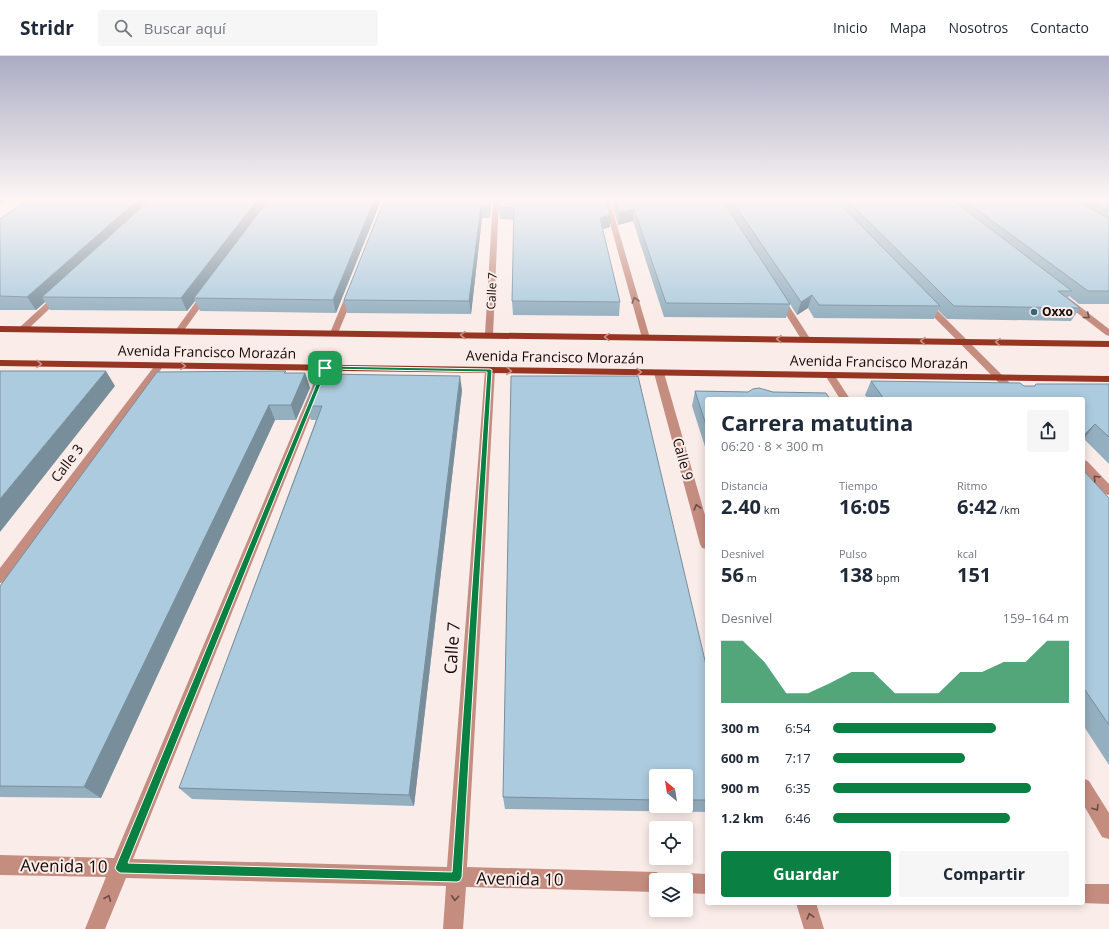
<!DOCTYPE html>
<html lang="es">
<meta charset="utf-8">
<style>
:root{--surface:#fff;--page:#f6f6f7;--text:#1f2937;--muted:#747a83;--line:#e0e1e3;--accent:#0b8043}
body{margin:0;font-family:"Open Sans",sans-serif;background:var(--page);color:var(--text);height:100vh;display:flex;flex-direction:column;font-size:15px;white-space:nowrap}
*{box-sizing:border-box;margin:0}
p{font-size:13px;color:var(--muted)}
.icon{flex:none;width:22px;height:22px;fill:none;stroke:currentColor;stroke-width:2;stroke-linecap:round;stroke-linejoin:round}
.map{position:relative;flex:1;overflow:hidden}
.panel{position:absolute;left:705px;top:341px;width:380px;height:508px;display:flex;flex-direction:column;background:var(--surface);border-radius:4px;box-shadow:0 2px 10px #0003}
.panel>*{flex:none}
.needle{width:26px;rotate:330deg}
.tools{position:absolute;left:649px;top:713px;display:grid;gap:8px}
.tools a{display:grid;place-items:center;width:44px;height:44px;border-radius:4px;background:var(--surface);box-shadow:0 2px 10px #0003;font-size:20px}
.pin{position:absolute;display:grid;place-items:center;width:34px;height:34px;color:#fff;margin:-17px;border-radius:8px;box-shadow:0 2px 6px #0006}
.round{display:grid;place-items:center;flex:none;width:42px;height:42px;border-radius:4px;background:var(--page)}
.headline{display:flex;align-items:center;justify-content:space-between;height:68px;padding:0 16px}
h1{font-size:22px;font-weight:700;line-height:30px}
.figures{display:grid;grid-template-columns:repeat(3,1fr);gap:6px;height:68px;padding:4px 16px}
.figures div{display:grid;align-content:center}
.figures b{font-size:20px;font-weight:700}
.figures small{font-size:11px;font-weight:400}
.figures p{font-size:11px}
.chart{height:112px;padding:8px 16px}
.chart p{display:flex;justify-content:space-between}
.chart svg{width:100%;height:72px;margin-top:4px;fill:var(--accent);opacity:.7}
.button{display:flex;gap:8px;margin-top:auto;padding:8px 16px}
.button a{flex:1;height:46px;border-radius:4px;background:var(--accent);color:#fff;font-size:16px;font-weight:700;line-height:46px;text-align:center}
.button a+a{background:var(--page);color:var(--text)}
ul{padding:0 16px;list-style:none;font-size:13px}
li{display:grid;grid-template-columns:64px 48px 1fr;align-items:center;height:30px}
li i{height:10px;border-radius:5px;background:var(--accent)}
header{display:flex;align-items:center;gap:24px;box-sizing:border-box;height:56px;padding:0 20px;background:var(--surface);border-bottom:1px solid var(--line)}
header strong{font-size:19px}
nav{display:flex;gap:22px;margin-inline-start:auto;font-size:14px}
.search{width:280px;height:36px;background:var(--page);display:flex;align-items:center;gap:10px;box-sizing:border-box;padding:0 14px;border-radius:4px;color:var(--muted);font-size:15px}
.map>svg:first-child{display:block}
</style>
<header>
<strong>Stridr</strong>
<div class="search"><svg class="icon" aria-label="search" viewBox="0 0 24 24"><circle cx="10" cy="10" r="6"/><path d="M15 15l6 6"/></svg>Buscar aquí</div>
<nav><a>Inicio</a><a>Mapa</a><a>Nosotros</a><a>Contacto</a></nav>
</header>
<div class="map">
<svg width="1109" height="873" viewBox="0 0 1109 873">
<rect width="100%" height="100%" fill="#faece8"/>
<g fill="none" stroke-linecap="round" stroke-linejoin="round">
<!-- minor -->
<g fill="#c58d80" fill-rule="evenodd">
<polygon points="493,142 499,142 493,279 489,282 485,279"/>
<polygon points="603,142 609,142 650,282 649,284 643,284 642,282"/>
<polygon points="348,234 351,234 355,236 338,277 334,280 331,279 330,277"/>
<polygon points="203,236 206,236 210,238 182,277 176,277 175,275"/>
<polygon points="56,238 62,238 63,240 26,275 20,275 19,273 20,271"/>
<polygon points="776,239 782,239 811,284 809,286 803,286 775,241"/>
<polygon points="1063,242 1069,242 1109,273 1109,280 1106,279 1063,246 1062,244"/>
<polygon points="921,244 927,244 1026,343 1015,343 921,248 920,246"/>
<polygon points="159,307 164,310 162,312 5,526 0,527 0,512 156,308"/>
<polygon points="325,309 330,312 133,803 447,811 485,314 490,311 495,314 467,811 656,816 663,819 665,824 656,824 656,836 466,831 463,873 443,873 446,830 126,822 105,873 85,873 106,821 0,819 0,799 114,802 320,312"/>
<polygon points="659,314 664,317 707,466 707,493 702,492 700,488 654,317"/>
<polygon points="830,316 833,317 850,343 840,343 825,319"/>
<polygon points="1083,404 1087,405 1109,428 1109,439 1105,438 1083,415"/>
<polygon points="1083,722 1089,725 1109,757 1109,783 1102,781 1083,748"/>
<polygon points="686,817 707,818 707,838 686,837 686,824 677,824 679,820"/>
<polygon points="1083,828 1109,828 1109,848 1081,847 1083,847"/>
<polygon points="796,847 816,847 824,873 804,873"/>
</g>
<!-- major -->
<g fill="#963522" fill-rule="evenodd">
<polygon points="0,270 1109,285 1109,291 0,276"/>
<polygon points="0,304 1109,320 1109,326 0,310"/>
</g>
<!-- highway -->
<polygon fill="#771e0c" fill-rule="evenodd" points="1,142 9,142 0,148"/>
</g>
<!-- wall -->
<g fill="#94afbf" fill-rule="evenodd">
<polygon points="31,142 382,142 336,257 200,255 195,245 187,255 50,254 45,246 36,254 0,254 0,163"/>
<polygon points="385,142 491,142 490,162 482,162 471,258 347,257 344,244"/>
<polygon points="499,142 610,171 603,173 620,246 619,260 513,259 512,245 514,164 500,163 499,151"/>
<polygon points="610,142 1109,142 1109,248 1079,248 1069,240 1068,242 1080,252 1071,265 947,263 938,254 934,263 814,262 808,252 797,259 779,231 790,248 786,262 664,261 633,165 618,169"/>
<polygon points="286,317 305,317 310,332 296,364 275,364 101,742 0,741 0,530"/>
<polygon points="871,325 1024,330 1034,330 1036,328 1109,328 1109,408 1084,383 1083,343 868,343 865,339"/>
<polygon points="462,334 414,750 192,743 179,732 316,364 311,364 306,350"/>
<polygon points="695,335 748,336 773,336 707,343 707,397 692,350"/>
<polygon points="1083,414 1109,442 1109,709 1083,669"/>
<path d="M 707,613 L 707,756 L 505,753 L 503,741 ZM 656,720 L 686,720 L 686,750 L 656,750 Z"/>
</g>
<!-- shaded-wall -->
<g fill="#788e9b">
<polygon points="140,142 158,142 42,241 45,246 36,254 27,241"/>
<polygon points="259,142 272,142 194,242 195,245 187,255 181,242"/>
<polygon points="375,142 382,142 336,257 333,244"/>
<polygon points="490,142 491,142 490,162 489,151"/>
<polygon points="481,150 482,162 471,258 469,245"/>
<polygon points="634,153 633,165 618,169 619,157"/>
<polygon points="610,159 610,171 600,174 600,162"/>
<polygon points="812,239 808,252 797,259 801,246"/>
<polygon points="106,315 115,330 0,476 0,443"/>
<polygon points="305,317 310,332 296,364 291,349"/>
<polygon points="460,320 462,334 414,750 409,739"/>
<polygon points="269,349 275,364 101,742 84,731"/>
<polygon points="1095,368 1084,383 1083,384 1083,380"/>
</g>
<!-- building -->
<g fill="#accbde" stroke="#788e9b">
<polygon points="31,142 140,142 27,241 0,240 0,163"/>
<polygon points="152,142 259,142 181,242 42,241"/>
<polygon points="270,142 375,142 333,244 194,242"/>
<polygon points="385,142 490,142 489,151 481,150 469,245 344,244"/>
<polygon points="499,142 605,142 610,159 600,162 620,246 512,245 514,152 499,151"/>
<polygon points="614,142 721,142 790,248 666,247 634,153 619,157"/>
<polygon points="730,142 834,142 940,250 819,249 812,239 801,246"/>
<polygon points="845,142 950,142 1072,235 1058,235 1080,252 954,250"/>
<polygon points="961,142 1073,142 1109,163 1109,235 1088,235"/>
<polygon points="1087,142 1109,142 1109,156"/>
<polygon points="0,315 106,315 0,443"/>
<polygon points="286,315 284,317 305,317 291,349 269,349 84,731 0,730 0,530 157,316"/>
<polygon points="319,318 460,320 409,739 179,732 322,350 306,350"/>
<polygon points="511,320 638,320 707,613 707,744 686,744 686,720 656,720 656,744 503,741"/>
<polygon points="871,325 1020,327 1024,330 1035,330 1036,328 1109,328 1109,381 1095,368 1083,380 1083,343 884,343"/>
<polygon points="759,332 773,336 826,337 830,343 707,343 707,372 695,335 748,336 753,333"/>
<polygon points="1083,414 1109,442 1109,669 1083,631"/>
</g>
<!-- one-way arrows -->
<defs><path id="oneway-chevron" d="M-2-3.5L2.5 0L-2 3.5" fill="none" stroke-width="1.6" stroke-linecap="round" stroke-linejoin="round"/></defs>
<g stroke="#6c4b44">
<use href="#oneway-chevron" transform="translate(635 244) rotate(-106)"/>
<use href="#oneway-chevron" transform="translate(1087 260) rotate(38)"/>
<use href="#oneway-chevron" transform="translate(1096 422) rotate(-134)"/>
<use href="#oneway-chevron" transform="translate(697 451) rotate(-105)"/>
<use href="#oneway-chevron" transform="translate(1096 752) rotate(58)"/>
<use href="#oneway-chevron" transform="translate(108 842) rotate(-68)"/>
<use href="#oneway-chevron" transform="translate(455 842) rotate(94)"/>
<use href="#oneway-chevron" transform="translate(810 860) rotate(-105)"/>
</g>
<g stroke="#c89085">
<use href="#oneway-chevron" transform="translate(463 279) rotate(-179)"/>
<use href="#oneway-chevron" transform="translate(607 281) rotate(-179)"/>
<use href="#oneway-chevron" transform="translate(779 283) rotate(-179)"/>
<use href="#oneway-chevron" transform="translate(923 285) rotate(-179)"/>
<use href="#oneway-chevron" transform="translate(998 286) rotate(-179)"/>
<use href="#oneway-chevron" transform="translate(39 308) rotate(1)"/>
<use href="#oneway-chevron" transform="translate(183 310) rotate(1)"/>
<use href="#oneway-chevron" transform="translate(509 315) rotate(1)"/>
<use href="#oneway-chevron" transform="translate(639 316) rotate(1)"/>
</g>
<!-- sky -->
<linearGradient id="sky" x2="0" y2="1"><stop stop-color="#abacc4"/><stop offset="0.54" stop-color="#fdf6f5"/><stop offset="1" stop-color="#fdf6f5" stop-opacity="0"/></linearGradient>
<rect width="1109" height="265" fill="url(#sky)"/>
<!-- route -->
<path fill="#0b8043" stroke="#fff" fill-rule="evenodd" d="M 325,310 L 490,313 L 492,314 L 462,821 L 460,825 L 457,826 L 120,817 L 117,815 L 115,812 L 323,312 ZM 327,313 L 487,316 L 452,816 L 128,807 Z"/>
<!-- markers -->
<circle fill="#326783" stroke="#faece8" stroke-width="1.5" cx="1034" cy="256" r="4"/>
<g text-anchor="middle" stroke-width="4" stroke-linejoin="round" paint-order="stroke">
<!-- far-street labels -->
<g font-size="12" fill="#140907" stroke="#faece8">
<text transform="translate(492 235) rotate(-87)" y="4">Calle 7</text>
</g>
<!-- far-poi labels -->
<g font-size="12" font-weight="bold" fill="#140907" stroke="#faece8" text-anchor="start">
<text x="1042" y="260">Oxxo</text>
</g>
<!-- street labels -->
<g font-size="14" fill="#140907" stroke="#faece8">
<text transform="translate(207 296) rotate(1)" y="5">Avenida Francisco Morazán</text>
<text transform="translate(555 301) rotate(1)" y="5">Avenida Francisco Morazán</text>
<text transform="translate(879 306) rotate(1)" y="5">Avenida Francisco Morazán</text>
<text transform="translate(683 403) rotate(75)" y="5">Calle 9</text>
<text transform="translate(67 407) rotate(-53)" y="5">Calle 3</text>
</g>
<!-- near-street labels -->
<g font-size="17" fill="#140907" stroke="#faece8">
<text transform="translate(452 592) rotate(-86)" y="6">Calle 7</text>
<text transform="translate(64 810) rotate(1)" y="6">Avenida 10</text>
<text transform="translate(520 823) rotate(1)" y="6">Avenida 10</text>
</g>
</g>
</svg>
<div class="tools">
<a><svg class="needle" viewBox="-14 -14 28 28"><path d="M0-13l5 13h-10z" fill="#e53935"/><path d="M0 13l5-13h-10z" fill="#747a83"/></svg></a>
<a><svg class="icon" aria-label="locate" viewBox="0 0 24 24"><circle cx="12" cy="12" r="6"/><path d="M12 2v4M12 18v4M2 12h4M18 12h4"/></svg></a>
<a><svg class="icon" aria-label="layers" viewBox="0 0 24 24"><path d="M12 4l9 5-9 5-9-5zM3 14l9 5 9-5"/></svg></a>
</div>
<div class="pin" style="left:325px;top:312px;background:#1e9e55"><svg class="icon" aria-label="arrive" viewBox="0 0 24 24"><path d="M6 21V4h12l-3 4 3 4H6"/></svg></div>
<section class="panel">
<div class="headline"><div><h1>Carrera matutina</h1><p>06:20 · 8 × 300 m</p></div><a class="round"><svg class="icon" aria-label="share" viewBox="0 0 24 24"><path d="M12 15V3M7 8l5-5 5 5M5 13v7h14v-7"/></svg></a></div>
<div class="figures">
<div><p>Distancia</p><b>2.40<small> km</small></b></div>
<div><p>Tiempo</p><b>16:05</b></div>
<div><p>Ritmo</p><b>6:42<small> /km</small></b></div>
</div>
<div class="figures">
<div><p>Desnivel</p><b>56<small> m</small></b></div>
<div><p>Pulso</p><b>138<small> bpm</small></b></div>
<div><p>kcal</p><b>151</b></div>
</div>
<div class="chart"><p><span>Desnivel</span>159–164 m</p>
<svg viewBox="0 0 160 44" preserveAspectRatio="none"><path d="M0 44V6L10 6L20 19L30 38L40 38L50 32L60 25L70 25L80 38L90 38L100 38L110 25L120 25L130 19L140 19L150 6L160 6V44z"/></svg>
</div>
<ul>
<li><b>300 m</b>6:54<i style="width:69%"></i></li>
<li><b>600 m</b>7:17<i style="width:56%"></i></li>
<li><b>900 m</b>6:35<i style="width:84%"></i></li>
<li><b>1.2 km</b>6:46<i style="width:75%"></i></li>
</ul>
<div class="button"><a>Guardar</a><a>Compartir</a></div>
</section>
</div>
